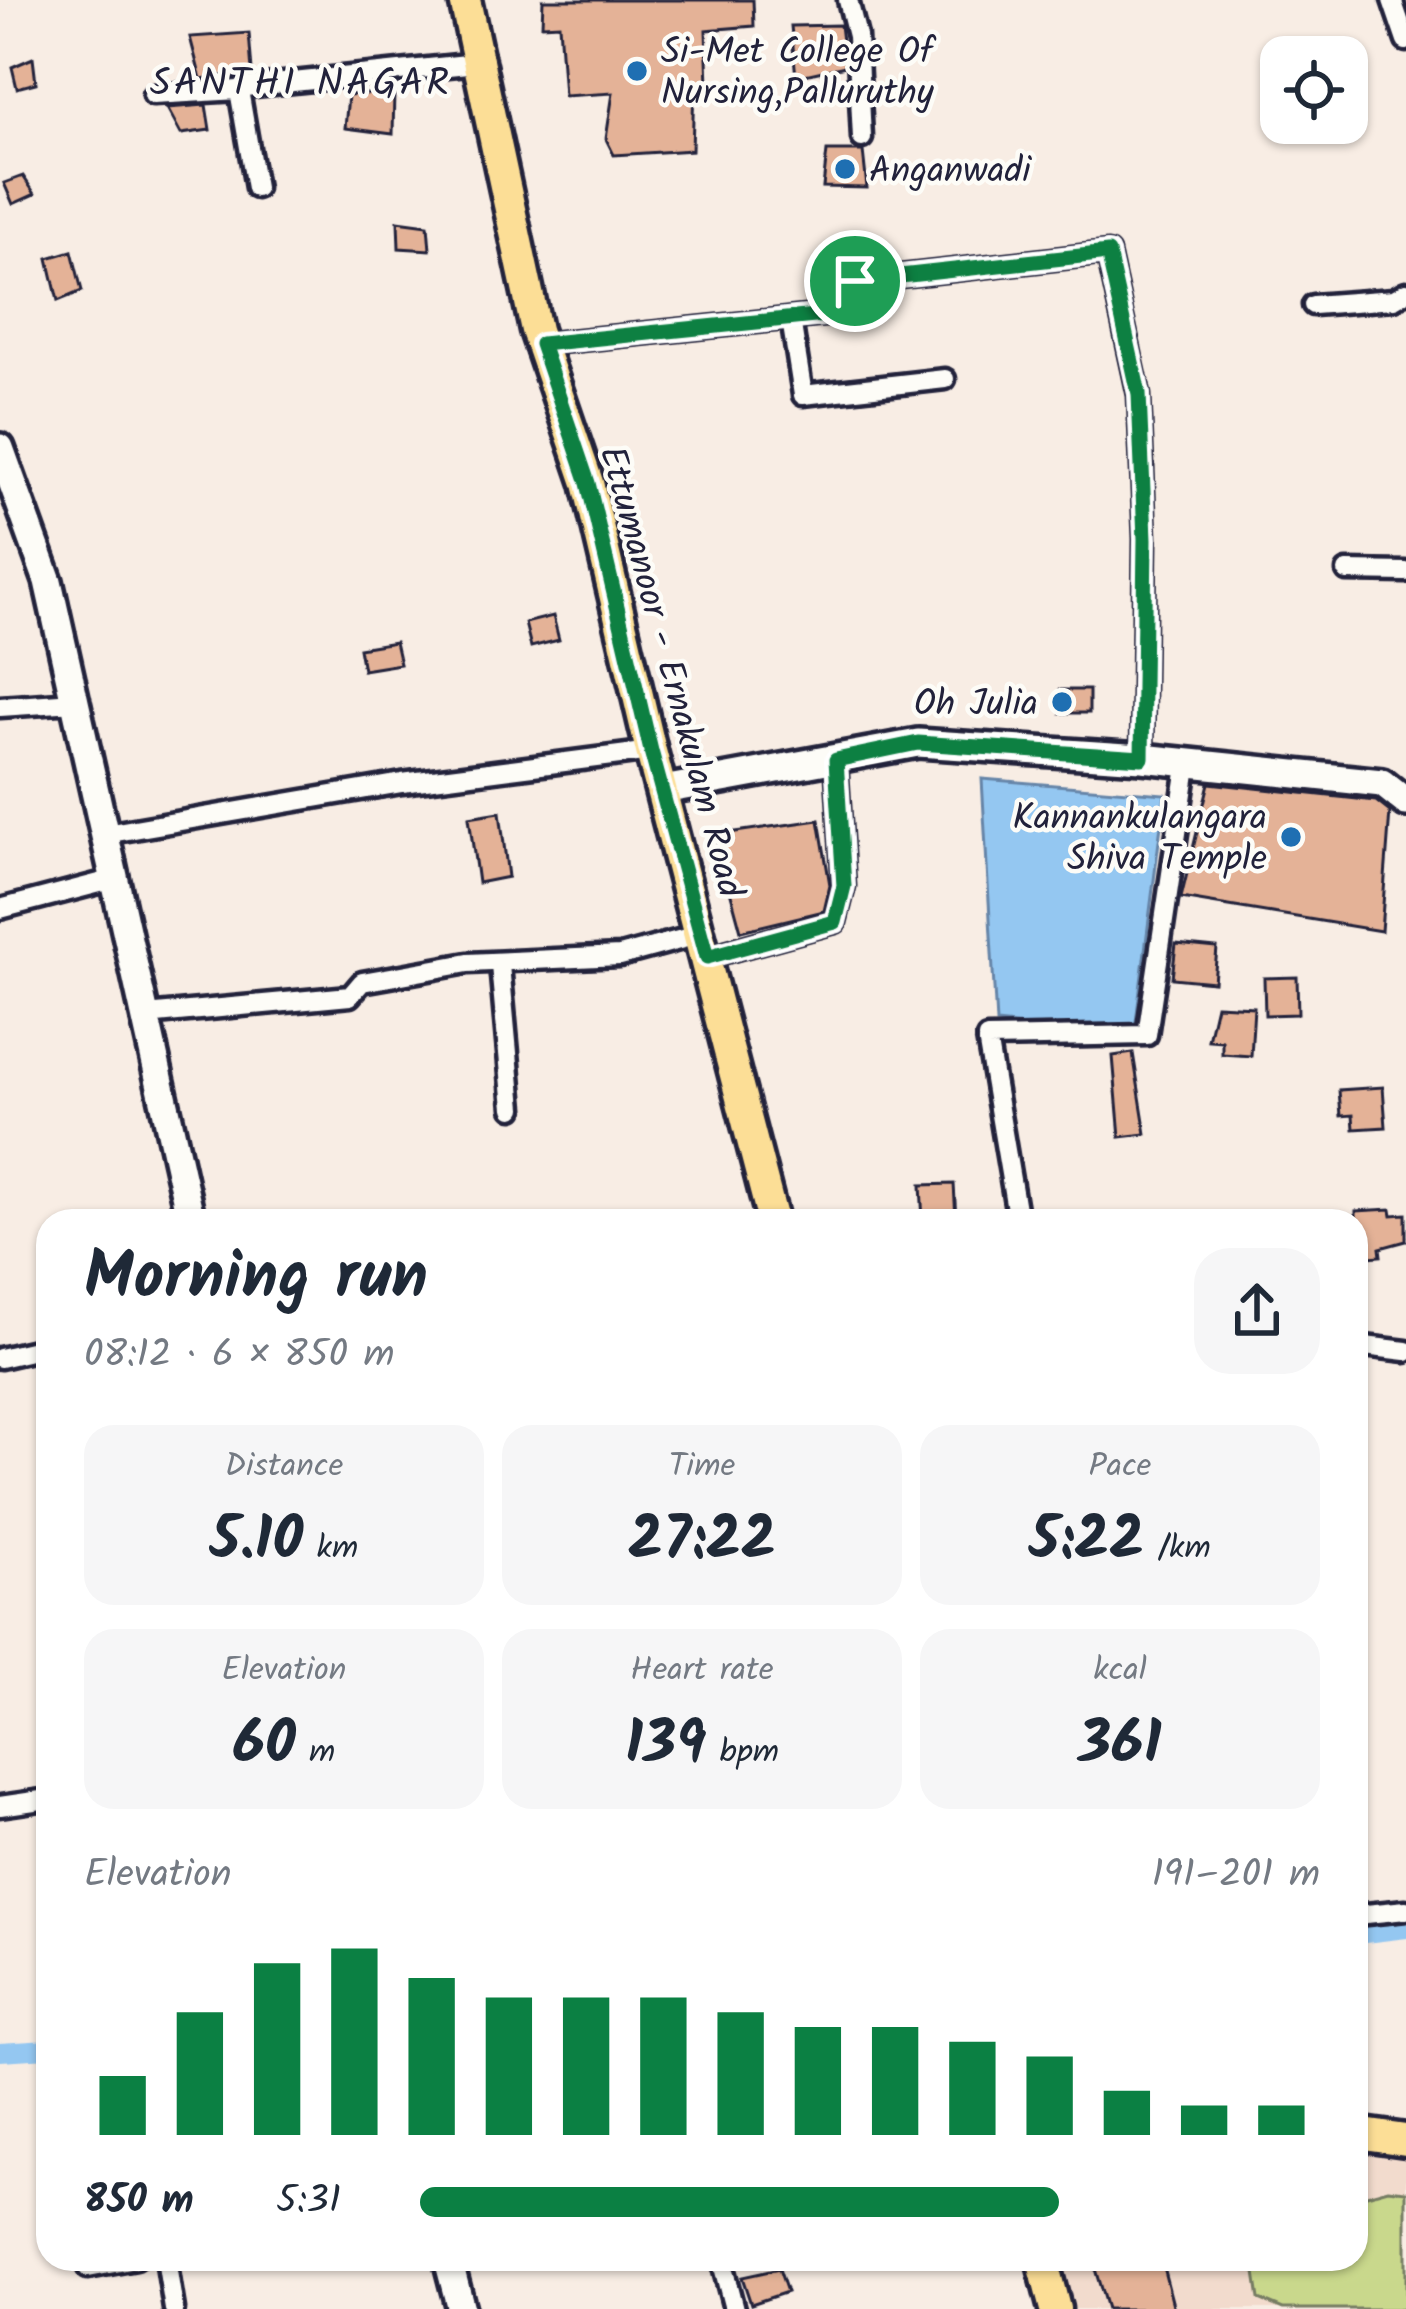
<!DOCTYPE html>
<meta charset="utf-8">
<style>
:root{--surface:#fff;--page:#f6f6f7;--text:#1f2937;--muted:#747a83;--accent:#0b8043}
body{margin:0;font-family:Kalam,sans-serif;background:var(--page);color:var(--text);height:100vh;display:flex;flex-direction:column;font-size:45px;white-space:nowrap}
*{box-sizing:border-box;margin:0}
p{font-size:39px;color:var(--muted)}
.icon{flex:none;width:66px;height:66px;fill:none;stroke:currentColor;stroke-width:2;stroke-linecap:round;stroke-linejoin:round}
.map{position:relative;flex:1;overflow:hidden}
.side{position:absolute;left:36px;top:1209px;width:1332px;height:1062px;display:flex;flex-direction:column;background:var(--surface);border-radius:36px;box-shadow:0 3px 9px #0004}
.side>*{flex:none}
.tools{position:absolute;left:1260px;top:36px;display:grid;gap:24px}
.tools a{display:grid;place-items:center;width:108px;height:108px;border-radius:24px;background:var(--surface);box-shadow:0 3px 9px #0004;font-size:60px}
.pin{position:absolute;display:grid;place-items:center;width:102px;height:102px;color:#fff;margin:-51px;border:6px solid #fff;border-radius:50%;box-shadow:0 3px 12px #0007}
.round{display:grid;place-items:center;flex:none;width:126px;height:126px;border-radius:36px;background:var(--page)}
.headline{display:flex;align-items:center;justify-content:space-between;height:204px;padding:0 48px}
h1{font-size:66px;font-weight:700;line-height:90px}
.figures{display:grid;grid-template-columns:repeat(3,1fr);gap:18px;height:204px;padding:12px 48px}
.figures div{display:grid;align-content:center;border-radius:30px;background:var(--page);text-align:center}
.figures b{font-size:60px;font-weight:700}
.figures small{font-size:33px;font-weight:400}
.figures p{font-size:33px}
.chart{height:336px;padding:24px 48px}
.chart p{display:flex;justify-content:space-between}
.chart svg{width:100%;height:216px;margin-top:12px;stroke:var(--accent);stroke-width:6}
ul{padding:0 48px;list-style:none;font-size:39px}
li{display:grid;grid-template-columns:192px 144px 1fr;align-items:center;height:90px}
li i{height:30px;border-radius:15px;background:var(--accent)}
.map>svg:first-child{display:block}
</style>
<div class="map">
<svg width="1406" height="2309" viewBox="0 0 1406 2309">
<rect width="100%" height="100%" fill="#f8ede4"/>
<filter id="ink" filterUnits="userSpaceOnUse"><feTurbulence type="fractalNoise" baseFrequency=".00833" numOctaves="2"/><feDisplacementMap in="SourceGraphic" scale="24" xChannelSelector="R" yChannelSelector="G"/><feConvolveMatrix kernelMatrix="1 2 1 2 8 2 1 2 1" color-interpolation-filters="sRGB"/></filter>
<g filter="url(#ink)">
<!-- built -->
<polygon fill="#f2dbcd" points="1356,2147 1406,2154 1406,2309 1070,2309 1055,2259 1356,2259"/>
<!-- green -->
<polygon fill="#c9d88c" stroke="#767d64" stroke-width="3" points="1388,2189 1406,2191 1406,2309 1283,2309 1259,2299 1254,2266 1263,2259 1356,2259 1356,2198"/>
<!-- water -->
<polygon fill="#94c7f1" stroke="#6685a8" stroke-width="3" points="982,779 1165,794 1134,1037 996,1023"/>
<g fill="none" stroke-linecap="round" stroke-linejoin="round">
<!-- canal -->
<g stroke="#94c7f1" stroke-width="18">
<polyline points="1356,1935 1406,1929"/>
<polyline points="0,2052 48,2049"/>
</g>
</g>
<!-- building -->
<g fill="#e4b297" stroke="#22223b" stroke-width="3">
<polygon points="543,0 753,0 754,26 706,30 708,85 694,86 692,150 614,155 606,139 613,93 564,96 559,24 542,25"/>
<polygon points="840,25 845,66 796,77 791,26"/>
<polygon points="249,33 252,71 201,79 190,37"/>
<polygon points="33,58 36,83 17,88 12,67"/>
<polygon points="394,92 393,134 345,128 348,95"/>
<polygon points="206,105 210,130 181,134 167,108"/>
<polygon points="827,151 863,151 867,188 823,187"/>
<polygon points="23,176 35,194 13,204 4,183"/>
<polygon points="398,221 428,225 430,250 399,248"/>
<polygon points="72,251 82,291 58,301 48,258"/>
<polygon points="553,616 559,640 531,647 525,623"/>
<polygon points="395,642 400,664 363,670 359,648"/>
<polygon points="1060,690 1089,690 1089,713 1061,713"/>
<polygon points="1209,783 1376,801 1390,812 1381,931 1181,898"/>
<polygon points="500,812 508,877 478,883 469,817"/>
<polygon points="819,820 830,885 824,911 741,931 715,835"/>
<polygon points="1176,944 1217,948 1214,982 1172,978"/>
<polygon points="1297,977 1298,1014 1265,1015 1264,978"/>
<polygon points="1216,1005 1254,1007 1251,1056 1222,1054 1222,1041 1208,1040"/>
<polygon points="1133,1053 1146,1134 1120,1137 1113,1056"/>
<polygon points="1383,1087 1386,1127 1354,1129 1353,1115 1341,1116 1339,1090"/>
<polygon points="954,1184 956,1219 923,1221 921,1185"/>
<polygon points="1391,1209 1392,1215 1406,1214 1406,1241 1380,1248 1381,1256 1356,1258 1356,1211"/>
<polygon points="1092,2259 1161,2259 1174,2309 1107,2309"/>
<polygon points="779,2269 787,2292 751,2304 742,2277"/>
</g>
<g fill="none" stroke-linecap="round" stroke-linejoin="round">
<!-- street casing -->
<g stroke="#22223b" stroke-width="27">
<g id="street">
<polyline points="848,0 857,36 862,138"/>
<polyline points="1392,0 1406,41"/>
<polyline points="153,95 239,90"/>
<polyline points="256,188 239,90 245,87 477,63"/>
<polyline points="1313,305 1394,299 1406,292"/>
<polyline points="791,319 803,395 945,379"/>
<polyline points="541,344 854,312 855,281 1108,253 1139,395 1145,539 1142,758"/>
<polyline points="1347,571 1406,572"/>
<polyline points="0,707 75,702"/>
<polyline points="105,834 402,783 651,751"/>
<polyline points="0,909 115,879"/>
<polyline points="707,957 835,922 844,886 836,760"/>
<polyline points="500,965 513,1108"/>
<polyline points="146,1015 350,996 362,982 402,975 468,963 620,956 701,934"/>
<polyline points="1018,1221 987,1038 1147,1035 1187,766"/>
<polyline points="1356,1345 1406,1351"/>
<polyline points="0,1358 48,1347"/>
<polyline points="0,1806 48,1799"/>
<polyline points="1356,1915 1406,1910"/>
<polyline points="166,2259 174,2309"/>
<polyline points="721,2259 734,2309"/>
<polyline points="88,2268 136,2259"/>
</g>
</g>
<!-- secondary casing -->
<g stroke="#22223b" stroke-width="36">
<g id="secondary">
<polyline points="0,448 48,581 191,1221"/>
<polyline points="663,790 918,743 1142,758 1382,783 1406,802"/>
<polyline points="448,2259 461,2309"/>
</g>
</g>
<!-- primary casing -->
<g stroke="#22223b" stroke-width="39">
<g id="primary">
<polyline points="465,0 536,330 588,483 651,751 773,1221"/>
<polyline points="1356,2133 1406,2140"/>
<polyline points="1042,2259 1055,2309"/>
</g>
</g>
<!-- street -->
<use href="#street" stroke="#fdfcf7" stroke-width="18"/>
<!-- secondary -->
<use href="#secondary" stroke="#fdfcf7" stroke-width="27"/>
<!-- primary -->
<use href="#primary" stroke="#fcde96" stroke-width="30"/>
</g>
</g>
<g fill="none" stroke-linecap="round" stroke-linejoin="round" filter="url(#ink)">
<!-- route casing -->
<g stroke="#fff" stroke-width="24">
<polygon id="route" points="1108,253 1139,394 1145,539 1142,758 918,743 836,760 844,886 835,922 707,957 651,751 588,483 541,344 854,312 855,281"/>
</g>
<!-- route -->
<use href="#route" stroke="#0b8043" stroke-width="15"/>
</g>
<!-- markers -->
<g fill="#1f6fb2" stroke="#fdfcf7" stroke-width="4.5">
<circle cx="637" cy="71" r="12"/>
<circle cx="845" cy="169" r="12"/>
<circle cx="1062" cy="702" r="12"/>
<circle cx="1291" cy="837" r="12"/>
</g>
<g text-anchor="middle" stroke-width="9" stroke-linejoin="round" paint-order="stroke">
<!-- poi labels -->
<g font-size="36" fill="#22223b" stroke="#fdfcf7" text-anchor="start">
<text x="661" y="63">Si-Met College Of<tspan x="661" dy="41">Nursing,Palluruthy</tspan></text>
<text x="869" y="182">Anganwadi</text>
<text x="1038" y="715" text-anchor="end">Oh Julia</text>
<text x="1267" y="829" text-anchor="end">Kannankulangara<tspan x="1267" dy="41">Shiva Temple</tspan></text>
</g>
<!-- street labels -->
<g font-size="36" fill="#22223b" stroke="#fdfcf7">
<text transform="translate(673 671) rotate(75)" y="13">Ettumanoor - Ernakulam Road</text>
</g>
<!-- neighbourhood labels -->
<g font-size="39" letter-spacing="3" fill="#22223b" stroke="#fdfcf7">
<text x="301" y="95">SANTHI NAGAR</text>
</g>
</g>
</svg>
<div class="tools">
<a><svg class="icon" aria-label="locate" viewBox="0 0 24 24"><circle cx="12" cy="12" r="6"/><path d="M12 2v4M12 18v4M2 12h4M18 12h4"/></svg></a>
</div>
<div class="pin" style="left:855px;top:281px;background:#1e9e55"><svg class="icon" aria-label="arrive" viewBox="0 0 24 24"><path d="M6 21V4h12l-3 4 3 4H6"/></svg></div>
<section class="side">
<div class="headline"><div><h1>Morning run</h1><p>08:12 · 6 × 850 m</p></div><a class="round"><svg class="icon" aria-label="share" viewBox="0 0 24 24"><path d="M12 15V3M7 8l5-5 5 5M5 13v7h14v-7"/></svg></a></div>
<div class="figures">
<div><p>Distance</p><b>5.10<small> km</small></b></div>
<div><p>Time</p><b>27:22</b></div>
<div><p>Pace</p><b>5:22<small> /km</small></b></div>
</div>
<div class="figures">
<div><p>Elevation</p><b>60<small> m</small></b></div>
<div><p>Heart rate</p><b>139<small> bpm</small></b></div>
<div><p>kcal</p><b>361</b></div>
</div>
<div class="chart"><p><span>Elevation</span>191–201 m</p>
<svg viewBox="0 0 160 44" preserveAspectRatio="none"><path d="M5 44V32M15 44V19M25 44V9M35 44V6M45 44V12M55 44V16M65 44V16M75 44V16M85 44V19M95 44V22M105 44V22M115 44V25M125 44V28M135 44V35M145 44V38M155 44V38"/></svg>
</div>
<ul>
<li><b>850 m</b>5:31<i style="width:71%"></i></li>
</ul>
</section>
</div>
